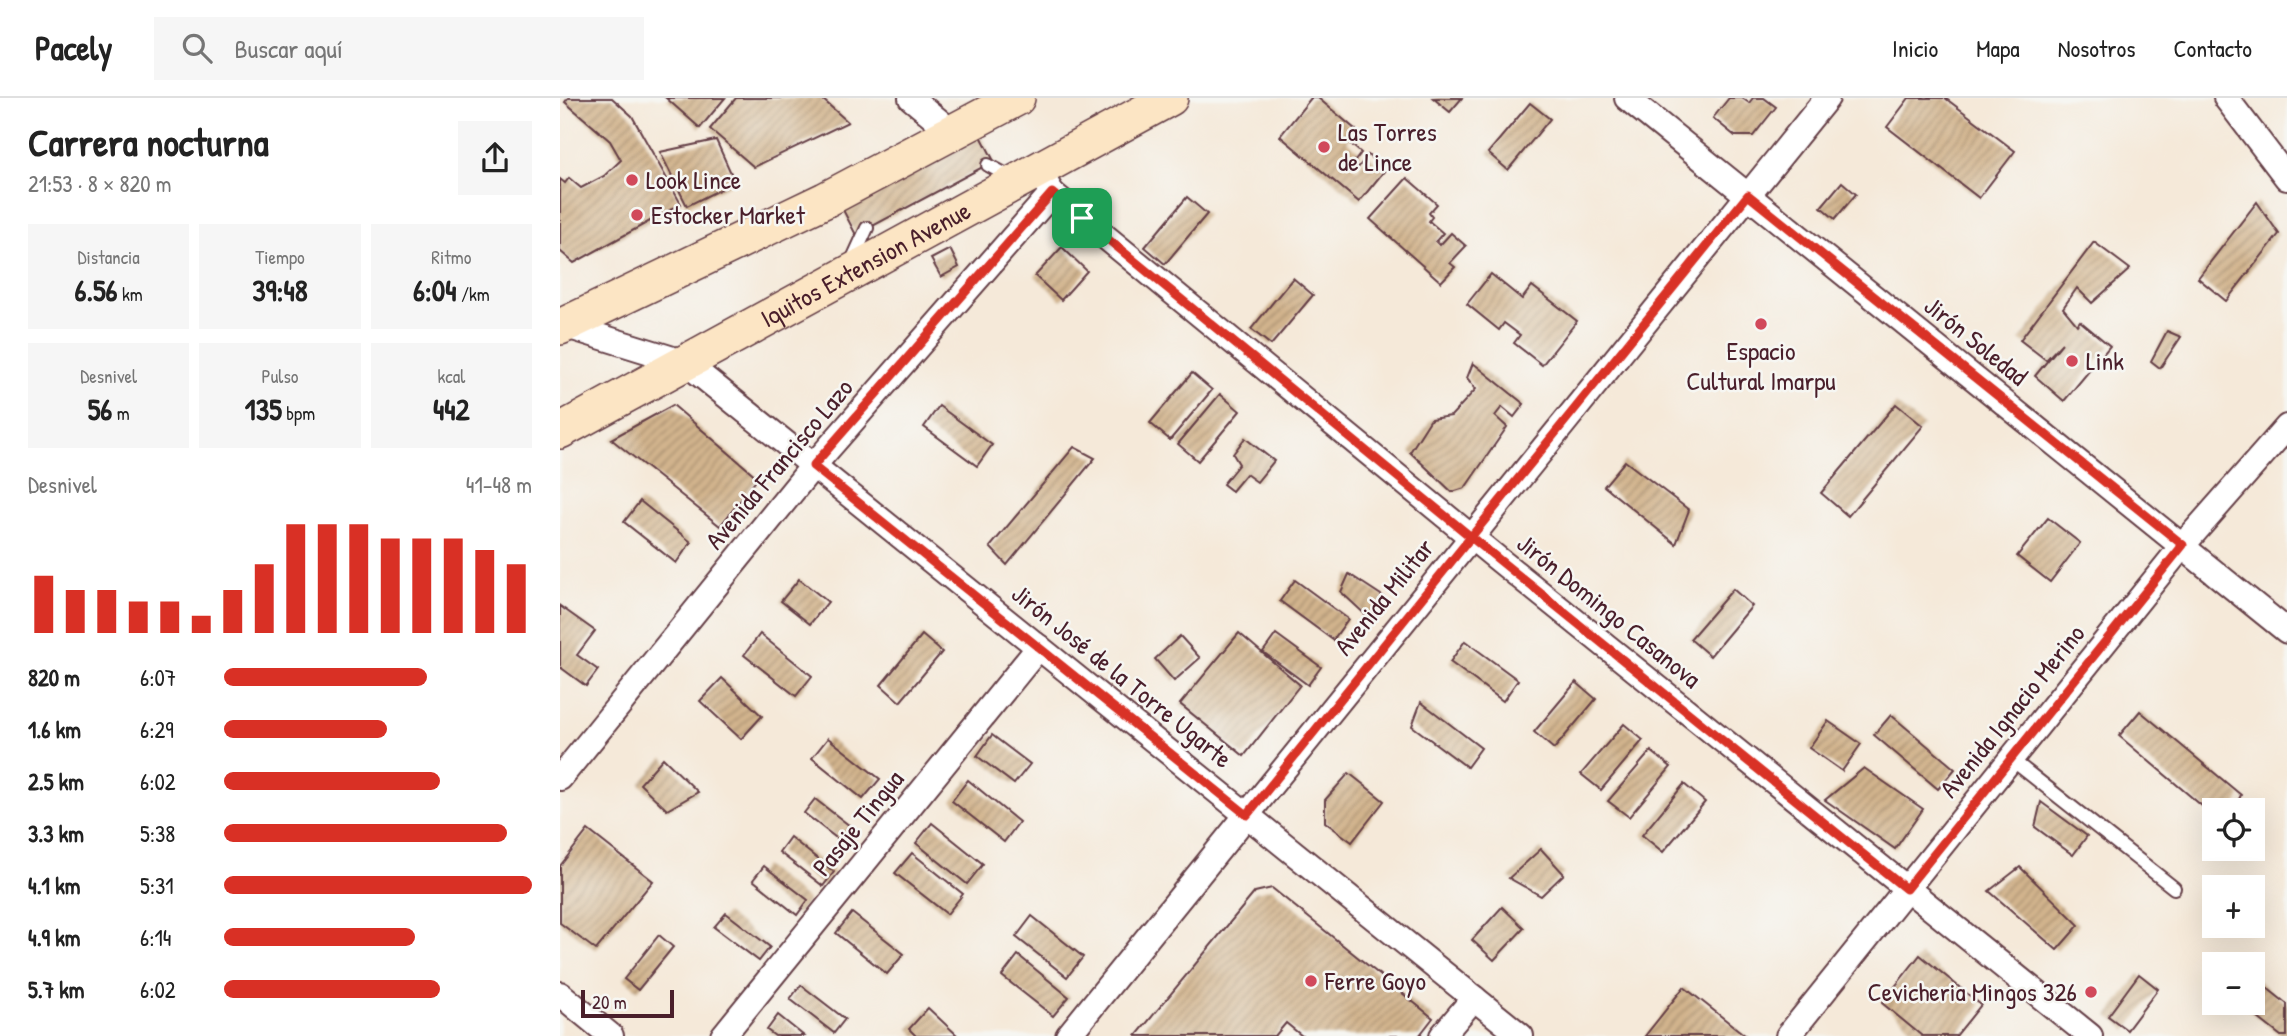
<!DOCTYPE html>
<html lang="es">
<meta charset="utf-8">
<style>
:root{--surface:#fff;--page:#f6f6f6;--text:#222;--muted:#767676;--line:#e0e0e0;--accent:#d93025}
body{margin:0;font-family:"Patrick Hand",sans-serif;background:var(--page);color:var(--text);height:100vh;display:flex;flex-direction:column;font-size:26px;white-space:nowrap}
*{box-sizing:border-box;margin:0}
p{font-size:23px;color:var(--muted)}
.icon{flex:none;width:38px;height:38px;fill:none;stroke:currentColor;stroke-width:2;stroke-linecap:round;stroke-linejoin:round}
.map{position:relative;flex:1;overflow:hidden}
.side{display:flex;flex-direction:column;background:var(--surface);width:560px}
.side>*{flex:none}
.fabs{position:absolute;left:1642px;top:700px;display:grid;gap:14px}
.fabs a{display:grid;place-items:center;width:63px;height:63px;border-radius:0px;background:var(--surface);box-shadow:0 7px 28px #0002;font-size:35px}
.scale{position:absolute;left:21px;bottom:18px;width:93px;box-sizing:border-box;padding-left:7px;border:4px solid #4a1f2b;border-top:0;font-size:19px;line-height:24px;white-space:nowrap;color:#4a1f2b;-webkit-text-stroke:5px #f6f6f2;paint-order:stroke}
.pin{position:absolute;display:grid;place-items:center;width:60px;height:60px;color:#fff;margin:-30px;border-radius:14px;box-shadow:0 4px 10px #0006}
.round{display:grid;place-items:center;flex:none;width:74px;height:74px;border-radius:0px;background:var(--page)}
.head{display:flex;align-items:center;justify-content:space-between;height:119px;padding:0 28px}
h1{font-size:38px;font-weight:800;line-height:52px}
.stats{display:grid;grid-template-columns:repeat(3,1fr);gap:10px;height:119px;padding:7px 28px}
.stats div{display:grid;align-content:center;border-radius:0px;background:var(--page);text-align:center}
.stats b{font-size:30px;font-weight:800}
.stats small{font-size:19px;font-weight:400}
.stats p{font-size:19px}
.chart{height:196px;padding:14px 28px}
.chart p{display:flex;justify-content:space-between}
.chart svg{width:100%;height:126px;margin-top:7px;stroke:var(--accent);stroke-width:6}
ul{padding:0 28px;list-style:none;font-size:23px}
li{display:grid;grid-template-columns:112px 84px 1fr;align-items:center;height:52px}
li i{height:18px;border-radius:9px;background:var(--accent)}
header{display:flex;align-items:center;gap:42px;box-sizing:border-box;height:98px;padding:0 35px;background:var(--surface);border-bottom:2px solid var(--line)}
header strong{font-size:33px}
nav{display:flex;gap:38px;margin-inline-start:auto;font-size:24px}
.search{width:490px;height:63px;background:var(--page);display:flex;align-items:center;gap:18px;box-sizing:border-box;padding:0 24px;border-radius:0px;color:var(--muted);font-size:26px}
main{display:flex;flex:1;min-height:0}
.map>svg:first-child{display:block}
</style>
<header>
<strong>Pacely</strong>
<div class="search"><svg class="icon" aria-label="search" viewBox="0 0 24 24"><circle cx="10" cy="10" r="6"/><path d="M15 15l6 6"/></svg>Buscar aquí</div>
<nav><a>Inicio</a><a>Mapa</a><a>Nosotros</a><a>Contacto</a></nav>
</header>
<main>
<section class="side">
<div class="head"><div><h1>Carrera nocturna</h1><p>21:53 · 8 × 820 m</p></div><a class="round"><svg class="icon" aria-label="share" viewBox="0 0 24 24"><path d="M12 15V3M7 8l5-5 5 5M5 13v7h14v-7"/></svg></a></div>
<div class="stats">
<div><p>Distancia</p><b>6.56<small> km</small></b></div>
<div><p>Tiempo</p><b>39:48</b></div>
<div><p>Ritmo</p><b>6:04<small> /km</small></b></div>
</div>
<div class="stats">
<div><p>Desnivel</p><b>56<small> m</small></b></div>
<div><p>Pulso</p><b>135<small> bpm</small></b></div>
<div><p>kcal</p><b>442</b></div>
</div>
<div class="chart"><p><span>Desnivel</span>41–48 m</p>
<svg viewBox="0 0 160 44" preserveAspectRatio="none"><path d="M5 44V24M15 44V29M25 44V29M35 44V33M45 44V33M55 44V38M65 44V29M75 44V20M85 44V6M95 44V6M105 44V6M115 44V11M125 44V11M135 44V11M145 44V15M155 44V20"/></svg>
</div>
<ul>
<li><b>820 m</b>6:07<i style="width:66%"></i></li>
<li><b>1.6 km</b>6:29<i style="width:53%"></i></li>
<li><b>2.5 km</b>6:02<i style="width:70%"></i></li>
<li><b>3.3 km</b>5:38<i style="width:92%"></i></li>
<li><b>4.1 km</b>5:31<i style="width:100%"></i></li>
<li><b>4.9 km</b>6:14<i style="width:62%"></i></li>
<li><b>5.7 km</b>6:02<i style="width:70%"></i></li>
</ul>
</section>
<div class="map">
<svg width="1727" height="938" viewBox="0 0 1727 938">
<defs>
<pattern id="building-hatch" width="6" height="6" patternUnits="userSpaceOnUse" patternTransform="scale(1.75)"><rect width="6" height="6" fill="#d2b48d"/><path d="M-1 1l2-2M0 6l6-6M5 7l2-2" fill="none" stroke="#ac9273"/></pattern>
</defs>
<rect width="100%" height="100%" fill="#f6f6f2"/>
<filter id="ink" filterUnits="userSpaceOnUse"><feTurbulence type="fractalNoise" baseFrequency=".0143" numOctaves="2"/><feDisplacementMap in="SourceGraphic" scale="14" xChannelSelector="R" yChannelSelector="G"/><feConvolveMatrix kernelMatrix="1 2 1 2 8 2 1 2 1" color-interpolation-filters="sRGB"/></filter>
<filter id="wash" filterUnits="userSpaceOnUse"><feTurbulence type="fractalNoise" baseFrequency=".00686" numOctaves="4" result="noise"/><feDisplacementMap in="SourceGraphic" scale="28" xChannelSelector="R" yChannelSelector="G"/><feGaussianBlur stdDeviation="1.57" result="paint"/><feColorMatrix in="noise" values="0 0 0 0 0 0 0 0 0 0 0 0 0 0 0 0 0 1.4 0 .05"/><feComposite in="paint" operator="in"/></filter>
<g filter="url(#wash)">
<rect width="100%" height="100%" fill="#f5e9d9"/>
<g id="blocks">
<!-- building -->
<g fill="url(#building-hatch)">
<polygon points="8,0 52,0 72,18 121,106 14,165 0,153 0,81 5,85 9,80 21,90 44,78 61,62 50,43 5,4"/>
<polygon points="106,0 165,0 140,30"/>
<polygon points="176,0 261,0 288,24 194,69 150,31"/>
<polygon points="751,0 758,0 796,32 787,43 801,55 792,67 797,71 808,57 825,72 799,104 720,38"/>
<polygon points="873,0 902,0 890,14"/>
<polygon points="1169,0 1182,0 1189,5 1193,0 1204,0 1216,9 1193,38 1175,38 1153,20"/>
<polygon points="1349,0 1385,0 1455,53 1419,100 1327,29"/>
<polygon points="970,5 990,21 948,72 928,55"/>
<polygon points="420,36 434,63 296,137 282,110"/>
<polygon points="156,42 175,84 127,108 100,54"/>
<polygon points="847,80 877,106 869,115 872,119 869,123 883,135 876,143 880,147 891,135 906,148 890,165 895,169 881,184 810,121"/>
<polygon points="1282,84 1296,96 1275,121 1261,109"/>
<polygon points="627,99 647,116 605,166 585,149"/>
<polygon points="1697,104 1719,136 1666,203 1638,180"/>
<polygon points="1534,144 1570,171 1532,205 1517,190 1503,210 1517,227 1520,223 1550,248 1504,303 1475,278 1502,245 1486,262 1460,242"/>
<polygon points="502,149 527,173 501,202 475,178"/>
<polygon points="390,151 399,169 381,179 371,161"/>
<polygon points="931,176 962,201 972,188 1017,223 982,267 954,245 960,237 944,225 939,232 907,206"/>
<polygon points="733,180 753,197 711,247 691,231"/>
<polygon points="1607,233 1621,239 1600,270 1591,263"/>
<polygon points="913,265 964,306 954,319 942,309 935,318 947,329 905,390 892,394 850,354 871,321 891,318 916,291 907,280"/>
<polygon points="632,275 652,292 610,342 590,325"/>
<polygon points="660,296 680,313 638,363 618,346"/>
<polygon points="1336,306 1363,328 1288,418 1261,395"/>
<polygon points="113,307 198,380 160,428 51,341"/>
<polygon points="379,308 432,347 417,368 364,329"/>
<polygon points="685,340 714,363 697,384 686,376 672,393 663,386 679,366 673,356"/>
<polygon points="514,349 535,360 447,467 430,449"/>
<polygon points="1065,363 1129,412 1116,446 1044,388"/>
<polygon points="80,403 131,444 116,465 64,424"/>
<polygon points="1488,420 1520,445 1490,484 1457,458"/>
<polygon points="789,476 824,499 809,520 781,494"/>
<polygon points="239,481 268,504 250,526 221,503"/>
<polygon points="735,482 788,521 773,542 720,503"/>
<polygon points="1173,491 1192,508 1150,558 1130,541"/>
<polygon points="0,508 35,533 17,557 38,572 26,588 0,569"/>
<polygon points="679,535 740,587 684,658 620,606"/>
<polygon points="200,536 252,578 236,598 184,557"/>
<polygon points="716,536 761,569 748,587 703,554"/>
<polygon points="362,537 382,554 340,604 321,587"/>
<polygon points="620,538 640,560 614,583 595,561"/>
<polygon points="905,543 958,582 943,603 890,564"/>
<polygon points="162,580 202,618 181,641 140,603"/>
<polygon points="1016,584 1036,601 994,651 974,634"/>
<polygon points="861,604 921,650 907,669 852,628"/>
<polygon points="1580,613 1681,697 1674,712 1654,712 1654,718 1559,638"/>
<polygon points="1331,617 1395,671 1378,691 1314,637"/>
<polygon points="1268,623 1301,646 1282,673 1249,650"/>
<polygon points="1064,626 1083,642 1041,692 1021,676"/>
<polygon points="432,637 470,666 454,686 417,658"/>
<polygon points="268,640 320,681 303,701 252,660"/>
<polygon points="1091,653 1111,669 1069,719 1048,703"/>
<polygon points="103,660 138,694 107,712 80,686"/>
<polygon points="1304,670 1363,711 1335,751 1265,702"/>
<polygon points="789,675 824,703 792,744 765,724 765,702"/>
<polygon points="408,682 459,724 444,744 392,703"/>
<polygon points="1124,686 1145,704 1103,754 1082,737"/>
<polygon points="255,701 299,735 288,749 244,715"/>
<polygon points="1481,704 1527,738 1513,757 1475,729"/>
<polygon points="372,725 423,766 407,786 356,745"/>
<polygon points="28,732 93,783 36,852 0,825 0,768"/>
<polygon points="230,739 274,774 263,788 219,754"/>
<polygon points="981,751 1004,776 981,798 949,780"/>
<polygon points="352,755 403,796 387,816 335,775"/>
<polygon points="204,768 248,802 237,817 193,782"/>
<polygon points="1460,769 1519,827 1497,852 1429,793"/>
<polygon points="712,790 873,920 859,938 742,938 726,925 715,938 576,938 695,794"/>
<polygon points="942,809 964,830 934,862 912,842"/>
<polygon points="166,815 210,849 199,863 154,829"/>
<polygon points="292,815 344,856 327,876 276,835"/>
<polygon points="472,818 523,859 507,879 456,839"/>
<polygon points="99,837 113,849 78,892 64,881"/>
<polygon points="458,857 509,899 493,918 442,878"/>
<polygon points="1360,857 1421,907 1396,938 1362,938 1322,905"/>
<polygon points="1579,876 1598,891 1567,932 1548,918"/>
<polygon points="1692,878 1727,906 1727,938 1721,938 1679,905 1692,905"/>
<polygon points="241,887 285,921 274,935 230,901"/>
<polygon points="1124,889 1186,938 1085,938"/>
<polygon points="368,910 398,938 356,938 349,931"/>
<polygon points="218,917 244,938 215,938 207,932"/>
</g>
</g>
</g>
<g filter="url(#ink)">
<use href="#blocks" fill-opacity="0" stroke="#643d45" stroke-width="2"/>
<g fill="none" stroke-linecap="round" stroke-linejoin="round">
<!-- lane casing -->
<g stroke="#643d45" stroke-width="16">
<g id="lane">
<polyline points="428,67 452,80"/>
<polyline points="291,165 307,130"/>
<polyline points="1451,661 1614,790"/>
</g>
</g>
<!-- street casing -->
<g stroke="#643d45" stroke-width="28">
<g id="street">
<polyline points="351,0 392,34"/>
<polyline points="1067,0 1727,533"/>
<polyline points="1666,0 1727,80"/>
<polyline points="477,70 492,95 938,461 1530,938"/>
<polyline points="0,226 126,265 961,938"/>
<polyline points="0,680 253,368 492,95"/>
<polyline points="0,896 51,938"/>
<polyline points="163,938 479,549"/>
<polyline points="508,938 1267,0"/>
<polyline points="882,938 914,900"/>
<polyline points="1228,938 1623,447 1727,329"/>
</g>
</g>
<!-- secondary casing -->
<g stroke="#643d45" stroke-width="38">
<g id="secondary">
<polyline points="0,229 265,102 457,0"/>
<path id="s1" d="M 0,333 L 610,0"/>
</g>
</g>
<!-- lane -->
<use href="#lane" stroke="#fff" stroke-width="12"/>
<!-- street -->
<use href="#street" stroke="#fff" stroke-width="24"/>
<!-- secondary -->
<use href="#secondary" stroke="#fce5c4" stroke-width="35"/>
</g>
</g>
<g fill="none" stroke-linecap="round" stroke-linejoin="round" filter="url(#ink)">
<!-- route casing -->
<g stroke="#fff" stroke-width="14">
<polyline id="route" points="522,120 492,95 253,368 687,717 911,439 1346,791 1623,447 1188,97 911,439 522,120"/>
</g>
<!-- route -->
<use href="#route" stroke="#d93025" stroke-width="9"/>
</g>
<!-- markers -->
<g fill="#d1495b" stroke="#f6f6f2" stroke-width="2.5">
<circle cx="764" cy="49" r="7"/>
<circle cx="72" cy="82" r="7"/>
<circle cx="77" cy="117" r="7"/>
<circle cx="1201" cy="226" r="7"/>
<circle cx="1512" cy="263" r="7"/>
<circle cx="751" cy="883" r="7"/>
<circle cx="1531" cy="894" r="7"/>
</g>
<g text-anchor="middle" stroke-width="5" stroke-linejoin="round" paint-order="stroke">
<!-- poi labels -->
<g font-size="26" fill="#4a1f2b" stroke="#f6f6f2" text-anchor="start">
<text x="778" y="43">Las Torres<tspan x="778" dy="30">de Lince</tspan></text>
<text x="86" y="91">Look Lince</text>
<text x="91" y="126">Estocker Market</text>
<text x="1201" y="262" text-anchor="middle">Espacio<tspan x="1201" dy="30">Cultural Imarpu</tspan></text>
<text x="1526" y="272">Link</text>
<text x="765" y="892">Ferre Goyo</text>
<text x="1517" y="903" text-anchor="end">Cevicheria Mingos 326</text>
</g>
<!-- street labels -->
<g font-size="26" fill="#4a1f2b" stroke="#f6f6f2">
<text dy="9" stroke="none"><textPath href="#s1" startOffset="348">Iquitos Extension Avenue</textPath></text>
<text transform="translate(1416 243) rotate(39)" y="9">Jirón Soledad</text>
<text transform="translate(219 366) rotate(-50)" y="9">Avenida Francisco Lazo</text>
<text transform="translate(824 499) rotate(-51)" y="9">Avenida Militar</text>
<text transform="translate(1049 513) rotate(39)" y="9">Jirón Domingo Casanova</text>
<text transform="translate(562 578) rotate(39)" y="9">Jirón José de la Torre Ugarte</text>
<text transform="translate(1452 613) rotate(-51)" y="9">Avenida Ignacio Merino</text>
<text transform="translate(298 725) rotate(-51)" y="9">Pasaje Tingua</text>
</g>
</g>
</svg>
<div class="fabs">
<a><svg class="icon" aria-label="locate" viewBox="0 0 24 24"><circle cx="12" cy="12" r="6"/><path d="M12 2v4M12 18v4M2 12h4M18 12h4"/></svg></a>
<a>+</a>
<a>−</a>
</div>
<div class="scale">20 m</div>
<div class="pin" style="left:522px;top:120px;background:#1e9e55"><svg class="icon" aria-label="arrive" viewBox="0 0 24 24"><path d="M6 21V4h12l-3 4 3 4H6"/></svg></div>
</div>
</main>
